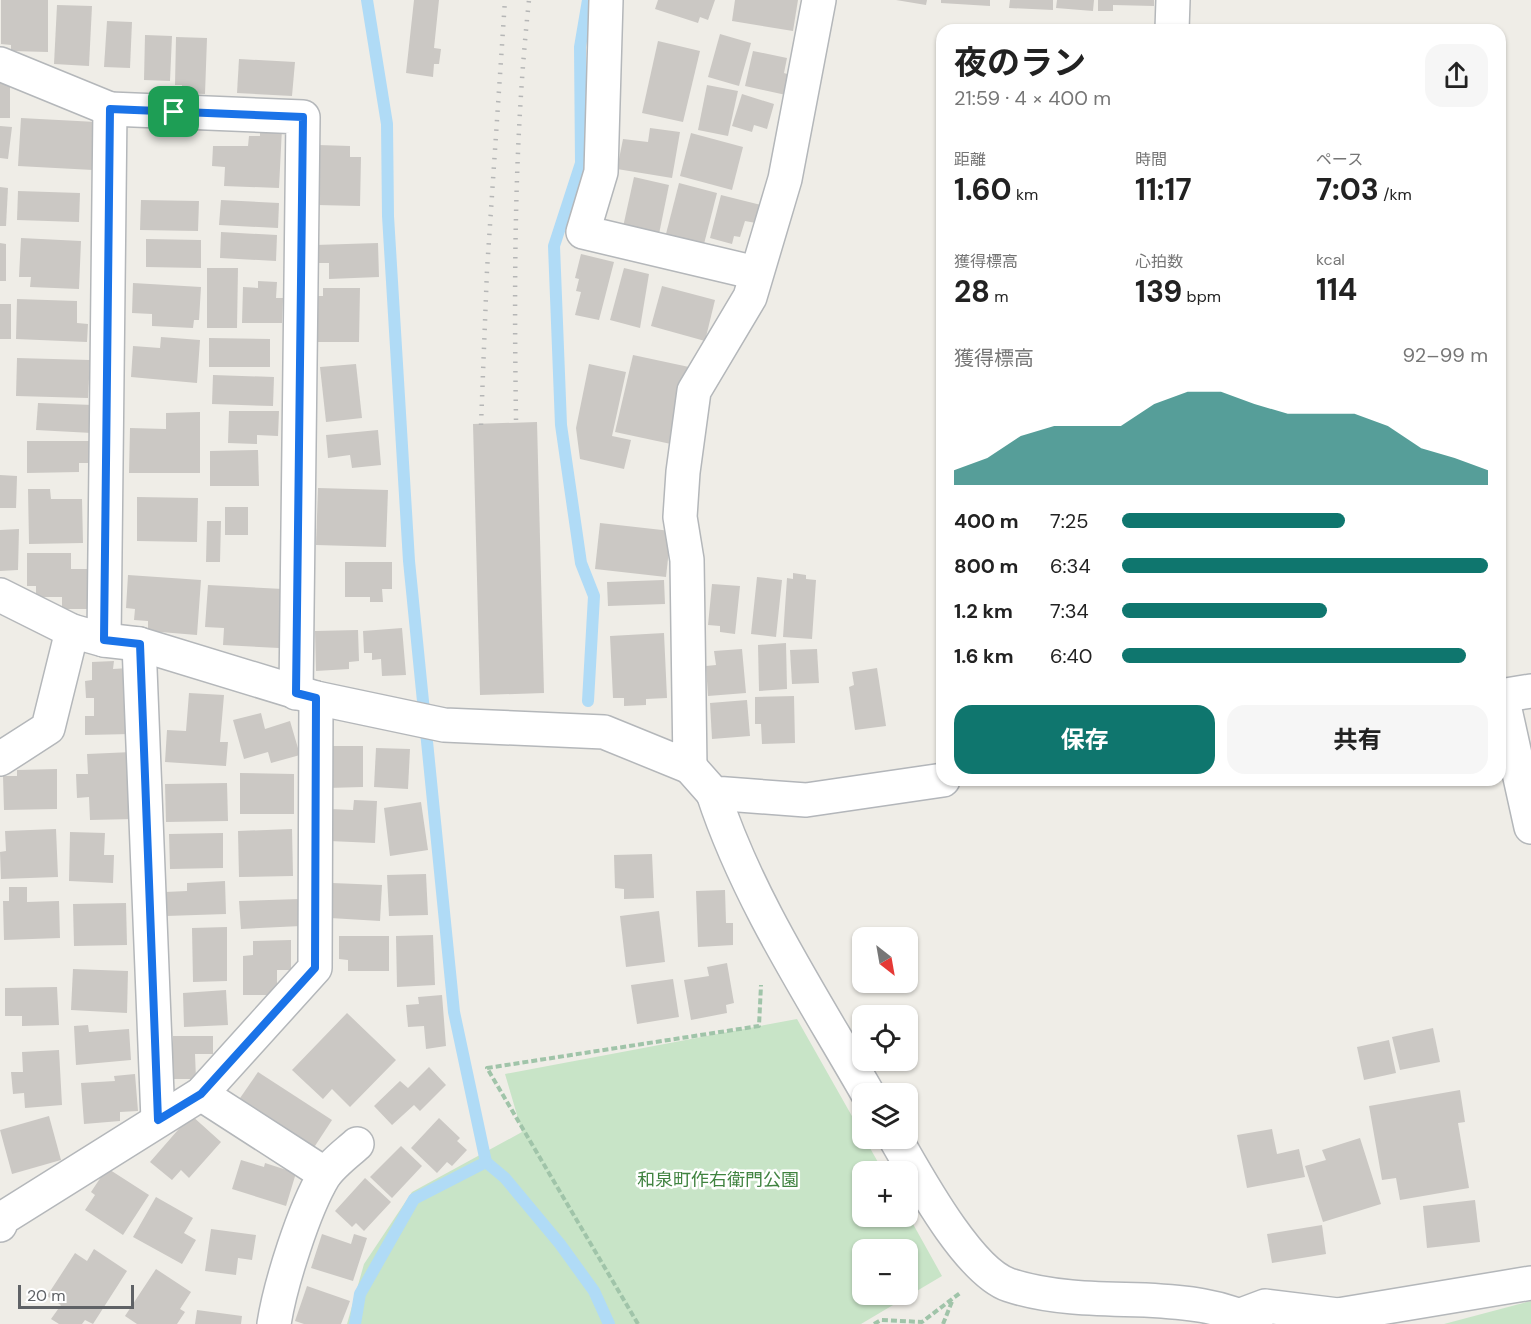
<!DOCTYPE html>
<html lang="ja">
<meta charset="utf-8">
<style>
:root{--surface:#fff;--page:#f6f6f6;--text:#222;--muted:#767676;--accent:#0f766e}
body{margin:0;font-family:"DM Sans","Noto Sans JP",sans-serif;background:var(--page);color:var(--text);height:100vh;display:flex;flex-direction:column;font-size:22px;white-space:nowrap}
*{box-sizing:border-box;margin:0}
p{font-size:20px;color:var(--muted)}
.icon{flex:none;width:33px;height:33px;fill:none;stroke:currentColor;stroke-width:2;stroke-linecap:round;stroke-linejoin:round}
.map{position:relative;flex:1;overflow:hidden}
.side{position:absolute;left:936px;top:24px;width:570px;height:762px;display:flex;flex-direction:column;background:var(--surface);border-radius:18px;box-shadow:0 2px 4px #0004}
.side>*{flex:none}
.needle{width:39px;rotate:149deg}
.fabs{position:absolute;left:852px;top:927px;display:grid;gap:12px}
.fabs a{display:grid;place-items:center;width:66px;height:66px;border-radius:12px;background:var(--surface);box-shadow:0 2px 4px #0004;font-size:30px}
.scale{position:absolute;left:18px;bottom:15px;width:116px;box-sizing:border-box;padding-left:6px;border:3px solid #5f6266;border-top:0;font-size:16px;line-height:21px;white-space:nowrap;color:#5f6266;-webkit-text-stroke:4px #fff;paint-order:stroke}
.pin{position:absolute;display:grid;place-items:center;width:51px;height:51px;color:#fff;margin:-26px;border-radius:12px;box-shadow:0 3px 9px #0006}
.round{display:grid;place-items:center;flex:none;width:63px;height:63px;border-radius:18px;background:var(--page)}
.overview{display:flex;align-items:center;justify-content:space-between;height:102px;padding:0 18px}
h1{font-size:33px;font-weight:700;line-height:45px}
.metrics{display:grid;grid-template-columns:repeat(3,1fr);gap:9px;height:102px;padding:6px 18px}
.metrics div{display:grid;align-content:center}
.metrics b{font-size:30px;font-weight:700}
.metrics small{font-size:16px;font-weight:400}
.metrics p{font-size:16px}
.chart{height:168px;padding:12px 18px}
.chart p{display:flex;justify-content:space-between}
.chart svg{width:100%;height:108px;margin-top:6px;fill:var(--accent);opacity:.7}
.cta{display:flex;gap:12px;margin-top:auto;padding:12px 18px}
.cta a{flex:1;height:69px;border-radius:18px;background:var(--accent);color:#fff;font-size:24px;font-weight:700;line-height:69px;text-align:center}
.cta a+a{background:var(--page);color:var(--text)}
ul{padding:0 18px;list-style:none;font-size:20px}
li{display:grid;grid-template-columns:96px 72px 1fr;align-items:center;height:45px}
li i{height:15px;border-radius:8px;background:var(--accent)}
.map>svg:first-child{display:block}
</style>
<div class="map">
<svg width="1531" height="1324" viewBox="0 0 1531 1324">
<rect width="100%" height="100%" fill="#efede7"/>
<!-- green -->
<g fill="#c8e4c7" fill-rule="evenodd">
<path d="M 797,1019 L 883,1171 L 862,1172 L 862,1216 L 908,1215 L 942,1276 L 861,1324 L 347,1324 L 364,1264 L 412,1192 L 522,1132 L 505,1074 ZM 862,1250 L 908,1250 L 908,1294 L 862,1294 Z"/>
<polygon points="1531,1301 1531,1324 1444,1324"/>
</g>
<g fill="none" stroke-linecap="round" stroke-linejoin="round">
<!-- stream -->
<g stroke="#b0dbf6" stroke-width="12">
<polyline points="367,0 387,124 388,216 409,561 454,1012 486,1162 505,1178 560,1244 594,1291 609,1324"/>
<polyline points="588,0 580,47 581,163 554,246 561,425 581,563 594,596 588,701"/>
<polyline points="355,1324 360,1294 414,1199 486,1162"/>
</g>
</g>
<!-- building -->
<g fill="#cbc8c4">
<polygon points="1,0 48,0 48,52 11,51 11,45 1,44"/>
<polygon points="414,0 439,0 434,48 441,49 439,64 434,64 433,77 406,73"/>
<polygon points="658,0 715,0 708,20 700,17 698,23 655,9"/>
<polygon points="735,0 798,0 793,31 732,21"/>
<polygon points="896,0 927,0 926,5"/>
<polygon points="941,0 990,0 990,6 941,3"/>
<polygon points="1010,0 1053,0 1053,10 1009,8"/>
<polygon points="1057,0 1094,0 1093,11 1056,8"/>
<polygon points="1098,0 1154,0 1154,6 1113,5 1113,11 1098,11"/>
<polygon points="57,5 92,6 89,66 54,64"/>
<polygon points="107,21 132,22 130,68 104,67"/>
<polygon points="720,34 751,43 739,86 708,77"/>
<polygon points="145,35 172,36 170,81 144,80"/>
<polygon points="176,37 207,38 205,94 182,93 182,85 175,85"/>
<polygon points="658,41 700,51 683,122 642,113"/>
<polygon points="753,51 787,58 784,73 790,75 786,95 745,86"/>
<polygon points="239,59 295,62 292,96 237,93"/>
<polygon points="10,82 10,118 0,118 0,83"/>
<polygon points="707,85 738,91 728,136 698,130"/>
<polygon points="742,94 774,104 767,129 754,125 752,132 732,126"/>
<polygon points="21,118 96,122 93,170 18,166"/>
<polygon points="0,126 12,127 8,159 0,158"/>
<polygon points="260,127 282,128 279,188 224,186 225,167 212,166 213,146 248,146 249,136 260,136"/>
<polygon points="650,128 680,132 672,178 617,169 623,139 648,142"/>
<polygon points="691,133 743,147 732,190 680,176"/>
<polygon points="318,145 350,146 350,157 361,157 360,206 317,205"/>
<polygon points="634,177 669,185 659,234 623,227"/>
<polygon points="679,183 717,193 704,244 666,234"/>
<polygon points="0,187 8,188 6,226 0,226"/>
<polygon points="18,191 80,193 79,222 17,220"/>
<polygon points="721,195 761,205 756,223 745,221 740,237 734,236 732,244 710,238"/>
<polygon points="141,200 199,201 198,231 140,230"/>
<polygon points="221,200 279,203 278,228 219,225"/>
<polygon points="221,232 277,235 276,261 220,258"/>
<polygon points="21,238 81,241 79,289 30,287 31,277 19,277"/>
<polygon points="146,239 201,240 201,268 146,267"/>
<polygon points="0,243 6,244 6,281 0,281"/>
<polygon points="378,243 379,277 329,279 329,263 315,263 315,245"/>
<polygon points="581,254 614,262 599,320 575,315 581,292 576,291 579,279 575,278"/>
<polygon points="207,268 238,268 237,328 207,328"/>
<polygon points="624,268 649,274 640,328 610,320"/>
<polygon points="258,281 277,282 276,298 283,298 282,323 242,323 243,287 258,288"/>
<polygon points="133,283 201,287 199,320 194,320 193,328 152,326 152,314 132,313"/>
<polygon points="662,286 715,300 705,341 651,326"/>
<polygon points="323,288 360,288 359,342 315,342 314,296 323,296"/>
<polygon points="17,299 77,301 77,323 88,324 87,342 16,339"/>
<rect x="0" y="304" width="11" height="35"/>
<polygon points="161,337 200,340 197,383 131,377 133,346 160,348"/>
<polygon points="209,338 270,339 270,367 209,367"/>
<polygon points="633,355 689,367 671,444 615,432"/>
<polygon points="17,358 90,360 88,398 16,396"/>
<polygon points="356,364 362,418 326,422 320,367"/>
<polygon points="589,364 626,372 612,436 631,440 624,469 580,459 576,428"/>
<polygon points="213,375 274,377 273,406 212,404"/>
<polygon points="38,403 93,405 92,433 36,430"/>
<polygon points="229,411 279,411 278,436 257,435 257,444 228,443"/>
<polygon points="200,412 200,473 129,473 130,428 166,429 166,413"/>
<polygon points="537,422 544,693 480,695 473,424"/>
<polygon points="378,430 381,465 352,468 350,455 328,458 326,435"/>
<polygon points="27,441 94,441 94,463 79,463 79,472 27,473"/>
<polygon points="258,450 259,486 210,486 210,451"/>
<polygon points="0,475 17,476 16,508 0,508"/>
<polygon points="318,488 388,490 386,547 316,545"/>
<polygon points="28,489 50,489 51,499 82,499 83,543 29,544"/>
<polygon points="137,497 198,498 197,542 137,541"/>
<rect x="225" y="507" width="23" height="28"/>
<polygon points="207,521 221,521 220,562 206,562"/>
<polygon points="600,523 671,531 666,577 595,569"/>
<polygon points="19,529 18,570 0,571 0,530"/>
<polygon points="27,553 71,553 71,569 91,569 91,609 62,609 62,597 36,597 36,586 27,586"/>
<polygon points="345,562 392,562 392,589 382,589 383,602 370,602 370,597 345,597"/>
<polygon points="793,573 806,575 806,579 816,580 812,639 783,637 787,578 793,579"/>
<polygon points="128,575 201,580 197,635 148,631 148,621 134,620 135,609 126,608"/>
<polygon points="757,577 782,580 776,637 751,634"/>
<polygon points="664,580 665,604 608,606 607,582"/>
<polygon points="712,584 740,586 735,634 720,632 720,626 708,625"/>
<polygon points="208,585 283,589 279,648 223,645 224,628 205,627"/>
<polygon points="402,628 406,675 382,676 381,659 372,660 372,653 364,653 363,631"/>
<polygon points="358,630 359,661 349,662 349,669 316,671 315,631"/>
<polygon points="664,633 667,698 646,699 646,705 624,706 624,698 613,698 610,636"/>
<polygon points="786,643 787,689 759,691 758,645"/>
<polygon points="742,649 746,693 708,696 706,666 716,665 714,651"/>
<polygon points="817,649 819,683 792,684 790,650"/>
<polygon points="114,661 113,669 129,668 131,734 85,735 85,716 94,716 94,698 86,698 85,681 92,680 92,662"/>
<polygon points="877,668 886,726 855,730 849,687 854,685 852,672"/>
<polygon points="189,693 224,695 220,742 228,742 226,766 165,762 167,730 186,731"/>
<polygon points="794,696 795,743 762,744 761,724 755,724 755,697"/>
<polygon points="747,700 750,736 712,739 710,703"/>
<polygon points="261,713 265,729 290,721 300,755 271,763 268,752 244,759 233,720"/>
<polygon points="328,746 363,746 363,787 327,788"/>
<polygon points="376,748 410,749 408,789 374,787"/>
<polygon points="132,752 134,819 90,820 89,797 77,798 76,774 88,774 87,754"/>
<polygon points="57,769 57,809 4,810 3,776 17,776 17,770"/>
<polygon points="240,773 294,774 294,814 240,814"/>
<polygon points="227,783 228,821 166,822 165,784"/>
<polygon points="354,800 377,801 375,843 329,841 330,809 353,810"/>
<polygon points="421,802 428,850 390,856 384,808"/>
<polygon points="56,829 58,877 1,879 0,852 6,851 5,831"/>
<polygon points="292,829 293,876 239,877 238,831"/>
<polygon points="70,832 105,833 104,855 114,855 113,883 69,881"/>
<polygon points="223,833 223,868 170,869 169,834"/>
<polygon points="652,854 654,898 624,899 624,889 615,888 614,855"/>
<polygon points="426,874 428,915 389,916 387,875"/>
<polygon points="225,881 226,914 166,916 165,892 187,891 187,883"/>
<polygon points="332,883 382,885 380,921 330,918"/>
<polygon points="9,887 27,887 27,902 59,901 60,938 4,940 3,901 9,901"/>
<polygon points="725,890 726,923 733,923 733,945 698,947 696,891"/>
<polygon points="300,899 301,926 241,929 239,901"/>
<polygon points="126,903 127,945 74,946 73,904"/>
<polygon points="659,911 665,962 626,967 620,916"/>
<polygon points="227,927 227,981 193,982 192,928"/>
<polygon points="433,935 435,985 397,987 396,936"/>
<polygon points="339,936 389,936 389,971 348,971 348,960 339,959"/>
<polygon points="291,940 291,970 277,970 277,995 243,995 243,956 253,955 253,941"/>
<polygon points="727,963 734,1003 726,1005 727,1013 691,1020 684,980 709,976 707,967"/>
<polygon points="73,969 128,971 127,1013 71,1010"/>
<polygon points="673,979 679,1017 637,1024 631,985"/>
<polygon points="57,987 59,1025 22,1026 22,1016 5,1016 5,988"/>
<polygon points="226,990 228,1025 184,1027 183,993"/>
<polygon points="442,995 446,1046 426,1049 424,1026 408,1027 406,1005 419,1004 418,997"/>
<polygon points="347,1013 396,1060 350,1107 332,1089 323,1099 292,1070"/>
<polygon points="88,1025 89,1032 129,1029 131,1060 76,1065 74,1026"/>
<polygon points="1433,1028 1440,1062 1400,1070 1392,1037"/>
<polygon points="173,1036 213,1036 213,1054 195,1054 196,1079 173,1079"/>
<polygon points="1389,1040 1396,1073 1364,1080 1357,1047"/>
<polygon points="59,1050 62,1105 25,1108 24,1093 13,1094 11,1072 23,1072 22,1052"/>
<polygon points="429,1067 446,1085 420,1111 414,1105 392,1125 374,1106 400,1081 408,1088"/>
<polygon points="258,1072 332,1120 313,1149 238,1101"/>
<polygon points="135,1074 138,1111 120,1112 120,1121 84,1124 81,1083 115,1081 114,1076"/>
<polygon points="1460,1090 1465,1122 1458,1123 1469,1188 1400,1200 1396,1178 1382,1180 1369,1106"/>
<polygon points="191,1115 221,1142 189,1178 181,1170 172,1180 150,1162"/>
<polygon points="49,1116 61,1160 12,1174 0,1130"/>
<polygon points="439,1118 460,1138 457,1141 467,1150 452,1166 447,1162 437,1173 411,1148"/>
<polygon points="1272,1129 1277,1154 1299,1149 1305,1177 1247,1188 1237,1135"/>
<polygon points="1360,1138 1381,1204 1323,1222 1305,1166 1326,1160 1322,1150"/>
<polygon points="401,1146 422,1166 392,1198 370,1177"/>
<polygon points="241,1160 264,1167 265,1163 296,1173 286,1206 232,1189"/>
<polygon points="107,1168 149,1195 123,1235 85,1210 95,1195 91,1192"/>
<polygon points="365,1178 391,1202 364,1231 356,1223 352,1227 335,1211"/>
<polygon points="156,1197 193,1218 184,1233 196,1240 182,1264 133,1237"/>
<polygon points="1475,1200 1480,1242 1427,1248 1423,1206"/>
<polygon points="1322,1225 1326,1254 1272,1263 1267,1234"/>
<polygon points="211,1229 256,1235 252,1260 238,1258 236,1275 205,1271"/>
<polygon points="322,1234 351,1244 354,1234 367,1238 353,1281 311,1268"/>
<polygon points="94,1249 127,1271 93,1324 85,1320 82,1324 59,1324 51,1319 61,1305 47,1296 75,1253 87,1261"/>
<polygon points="156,1269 191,1292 180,1309 185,1312 177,1324 137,1324 125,1316"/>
<polygon points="307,1286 350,1301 341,1324 304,1324 295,1321"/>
<polygon points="197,1310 242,1316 241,1324 195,1324"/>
</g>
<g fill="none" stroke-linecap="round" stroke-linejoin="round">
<!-- street casing -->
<g stroke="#b4b7ba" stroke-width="36">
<g id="street">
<polyline points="606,0 601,172 583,232 756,273"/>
<polyline points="1172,30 1173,0"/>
<polyline points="0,64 110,109 104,640"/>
<polyline points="110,109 303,117 296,693"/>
<polyline points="0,595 72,631 104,640 139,644 316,698 444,725 604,732 690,767 687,560 680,517 683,472 694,391 750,297 785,179 819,0"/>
<polyline points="139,644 158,1120"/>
<polyline points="1502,696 1531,827"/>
<polyline points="0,759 48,728 72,631"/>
<path d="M 713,793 C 748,900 812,996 868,1094"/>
<polyline points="201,1094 325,1174"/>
<path d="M 895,1138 C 917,1176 968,1271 1009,1285 C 1051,1299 1101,1299 1145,1300 C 1182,1302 1224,1305 1256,1324"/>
<polyline points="0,1225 3,1218 201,1094 315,968 316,698"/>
<polyline points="1241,1315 1265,1306 1338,1315 1531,1283"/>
<path d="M 274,1324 C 280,1285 304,1209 324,1176 C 332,1164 347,1153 357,1144"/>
</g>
</g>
<!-- secondary casing -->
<g stroke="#b3b6ba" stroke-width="36">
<g id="secondary">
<polyline points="1500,696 1531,691"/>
<polyline points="690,767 713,793 806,800 943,780"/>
</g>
</g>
<!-- path -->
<g stroke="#a0c4a9" stroke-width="4" stroke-dasharray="6 3" stroke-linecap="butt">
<polyline points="638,1324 487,1068 759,1026 761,985"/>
<polyline points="874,1324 881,1320 922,1322 960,1293"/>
<polyline points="943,1324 953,1299"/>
</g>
<!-- street -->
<use href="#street" stroke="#fff" stroke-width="33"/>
<!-- secondary -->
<use href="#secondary" stroke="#fff" stroke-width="33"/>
<!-- rail -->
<g stroke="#b5b6b6" stroke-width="4.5" stroke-dasharray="1.5 8" stroke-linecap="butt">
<path d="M 516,420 C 514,280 514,140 529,0"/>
<polyline points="481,425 487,270 505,0"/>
</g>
</g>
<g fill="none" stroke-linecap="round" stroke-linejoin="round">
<!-- route casing -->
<g stroke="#fff" stroke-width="12">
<polygon id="route" points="110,109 303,117 296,693 316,698 315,968 201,1094 158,1120 140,644 104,640"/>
</g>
<!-- route -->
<use href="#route" stroke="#1a73e8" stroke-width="8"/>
</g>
<g text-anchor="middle" stroke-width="5" stroke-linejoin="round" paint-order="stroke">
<!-- park labels -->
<g font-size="18" fill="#408340" stroke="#fff">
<text x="718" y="1186">和泉町作右衛門公園</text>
</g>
</g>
</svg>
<div class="fabs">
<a><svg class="needle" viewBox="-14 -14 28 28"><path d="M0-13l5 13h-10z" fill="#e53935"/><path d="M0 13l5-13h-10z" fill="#767676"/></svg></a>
<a><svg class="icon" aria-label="locate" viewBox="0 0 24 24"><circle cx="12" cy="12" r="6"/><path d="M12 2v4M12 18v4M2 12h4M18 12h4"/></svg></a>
<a><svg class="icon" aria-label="layers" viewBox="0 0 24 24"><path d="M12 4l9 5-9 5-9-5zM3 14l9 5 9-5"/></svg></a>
<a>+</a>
<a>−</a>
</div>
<div class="scale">20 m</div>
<div class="pin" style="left:174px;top:112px;background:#1e9e55"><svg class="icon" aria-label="arrive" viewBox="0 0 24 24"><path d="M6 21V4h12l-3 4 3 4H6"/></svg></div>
<section class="side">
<div class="overview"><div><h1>夜のラン</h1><p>21:59 · 4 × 400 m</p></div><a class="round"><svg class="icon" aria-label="share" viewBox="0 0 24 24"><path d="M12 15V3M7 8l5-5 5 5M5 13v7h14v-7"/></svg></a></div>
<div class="metrics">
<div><p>距離</p><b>1.60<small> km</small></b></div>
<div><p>時間</p><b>11:17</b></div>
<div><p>ペース</p><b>7:03<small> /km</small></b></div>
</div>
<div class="metrics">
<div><p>獲得標高</p><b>28<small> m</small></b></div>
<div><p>心拍数</p><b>139<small> bpm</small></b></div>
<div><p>kcal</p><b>114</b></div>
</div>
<div class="chart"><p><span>獲得標高</span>92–99 m</p>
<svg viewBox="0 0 160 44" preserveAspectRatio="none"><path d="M0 44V38L10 33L20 24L30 20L40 20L50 20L60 11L70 6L80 6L90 11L100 15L110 15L120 15L130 20L140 29L150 33L160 38V44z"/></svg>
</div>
<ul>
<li><b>400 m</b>7:25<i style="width:61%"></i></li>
<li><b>800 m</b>6:34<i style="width:100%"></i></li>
<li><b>1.2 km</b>7:34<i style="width:56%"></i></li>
<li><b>1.6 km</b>6:40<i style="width:94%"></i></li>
</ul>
<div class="cta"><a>保存</a><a>共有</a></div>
</section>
</div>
